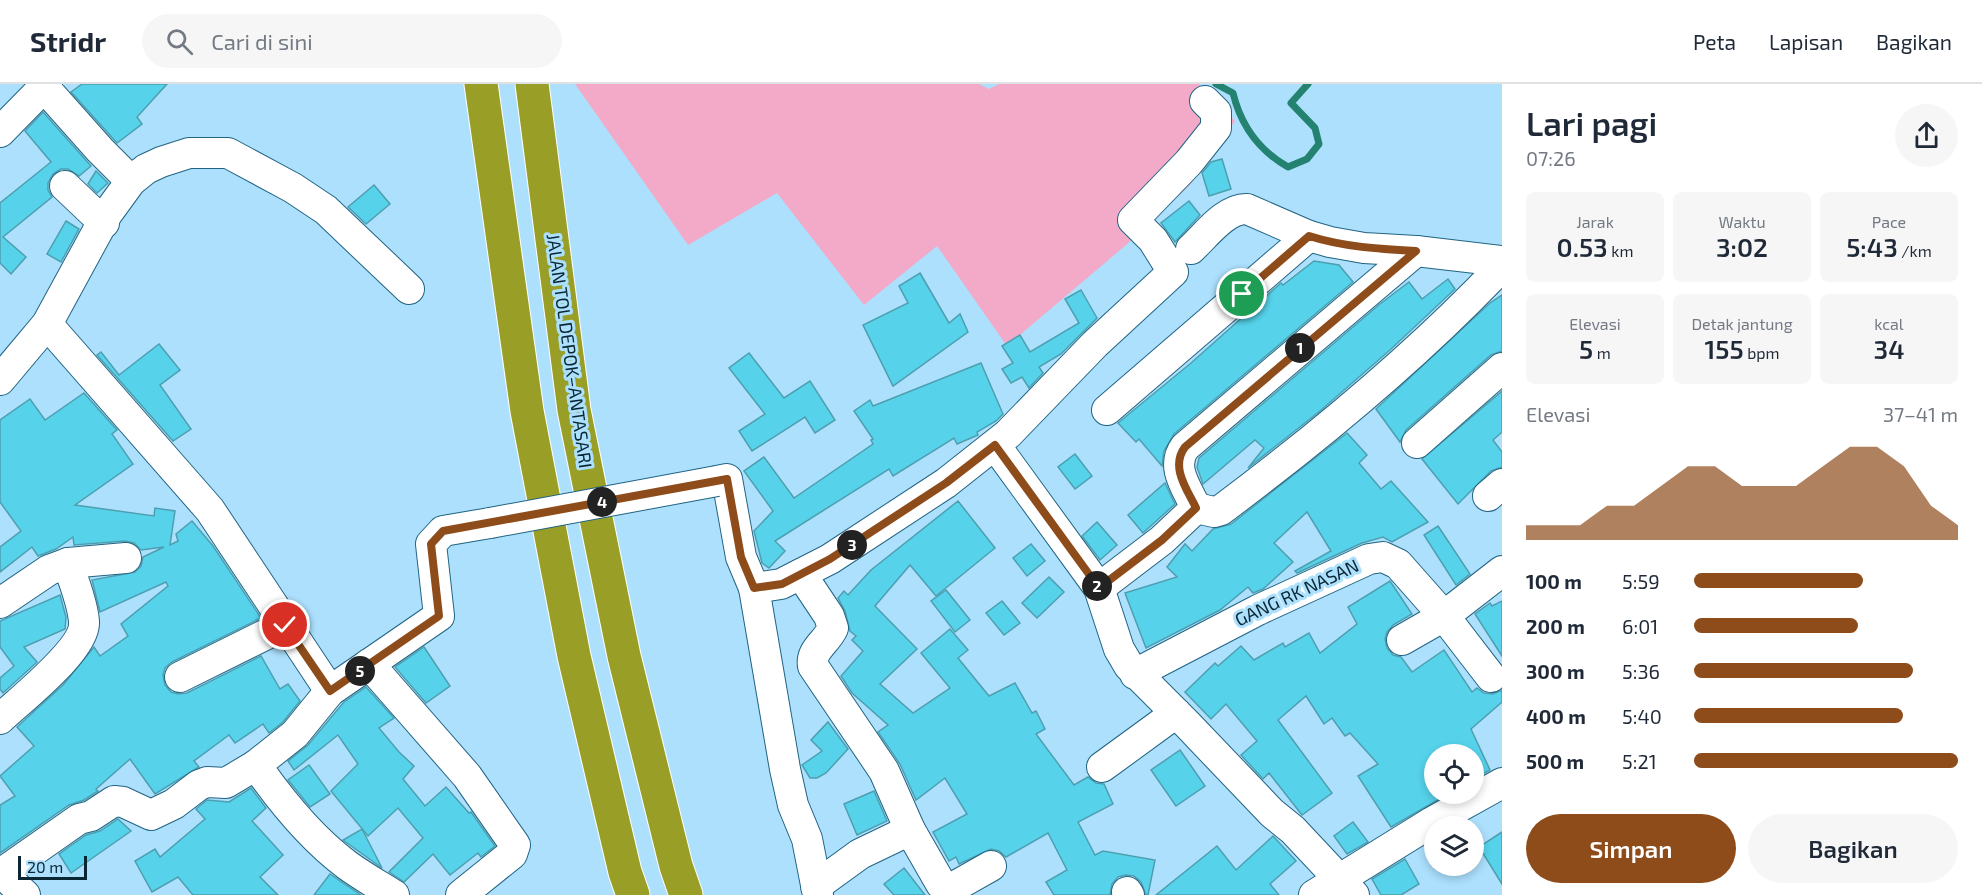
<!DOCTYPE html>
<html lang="id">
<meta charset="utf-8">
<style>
:root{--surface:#fff;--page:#f6f6f7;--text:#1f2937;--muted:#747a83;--line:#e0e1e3;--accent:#8e4c1b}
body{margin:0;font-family:"Exo 2",sans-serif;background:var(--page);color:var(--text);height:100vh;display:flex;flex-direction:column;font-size:22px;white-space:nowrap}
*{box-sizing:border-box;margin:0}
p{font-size:20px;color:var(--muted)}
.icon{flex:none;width:33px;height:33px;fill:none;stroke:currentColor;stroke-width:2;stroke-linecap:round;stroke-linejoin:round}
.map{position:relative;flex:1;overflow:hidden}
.sheet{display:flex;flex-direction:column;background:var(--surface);width:480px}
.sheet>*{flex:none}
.buttons{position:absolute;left:1424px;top:660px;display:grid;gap:12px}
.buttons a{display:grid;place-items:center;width:60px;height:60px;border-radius:50%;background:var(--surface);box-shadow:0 3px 9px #0003;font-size:30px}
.scale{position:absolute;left:18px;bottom:15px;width:69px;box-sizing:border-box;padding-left:6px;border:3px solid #0a2633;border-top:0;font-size:16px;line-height:21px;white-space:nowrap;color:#0a2633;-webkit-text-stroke:4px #ace0fd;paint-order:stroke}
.pin{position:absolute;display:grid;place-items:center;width:51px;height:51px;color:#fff;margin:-26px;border:3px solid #fff;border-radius:50%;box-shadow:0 2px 6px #0007}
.km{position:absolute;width:30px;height:30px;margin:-15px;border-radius:50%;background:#222;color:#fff;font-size:16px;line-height:30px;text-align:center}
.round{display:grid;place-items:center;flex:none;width:63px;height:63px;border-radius:32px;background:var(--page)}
.summary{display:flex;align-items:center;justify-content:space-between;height:102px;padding:0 24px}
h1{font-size:33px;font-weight:600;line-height:45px}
.figures{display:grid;grid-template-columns:repeat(3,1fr);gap:9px;height:102px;padding:6px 24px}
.figures div{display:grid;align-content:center;border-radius:9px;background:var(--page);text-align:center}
.figures b{font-size:26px;font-weight:600}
.figures small{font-size:16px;font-weight:400}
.figures p{font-size:16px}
.chart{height:168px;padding:12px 24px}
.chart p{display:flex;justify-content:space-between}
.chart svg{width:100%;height:108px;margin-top:6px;fill:var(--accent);opacity:.7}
.cta{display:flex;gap:12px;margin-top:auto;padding:12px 24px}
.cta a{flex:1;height:69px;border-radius:36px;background:var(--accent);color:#fff;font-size:24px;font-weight:600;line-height:69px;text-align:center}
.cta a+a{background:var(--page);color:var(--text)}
ul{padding:0 24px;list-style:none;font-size:20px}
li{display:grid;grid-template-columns:96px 72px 1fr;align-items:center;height:45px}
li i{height:15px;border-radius:8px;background:var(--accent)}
header{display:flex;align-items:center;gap:36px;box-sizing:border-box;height:84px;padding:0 30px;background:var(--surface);border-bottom:2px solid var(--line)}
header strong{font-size:28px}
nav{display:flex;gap:33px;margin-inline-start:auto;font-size:21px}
.search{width:420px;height:54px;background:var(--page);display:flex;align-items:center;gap:15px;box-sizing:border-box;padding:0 21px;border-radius:33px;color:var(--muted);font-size:22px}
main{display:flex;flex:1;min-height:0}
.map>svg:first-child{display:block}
</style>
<header>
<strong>Stridr</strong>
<div class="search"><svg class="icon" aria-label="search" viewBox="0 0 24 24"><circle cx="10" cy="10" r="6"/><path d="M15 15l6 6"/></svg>Cari di sini</div>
<nav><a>Peta</a><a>Lapisan</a><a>Bagikan</a></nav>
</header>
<main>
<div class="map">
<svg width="1502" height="811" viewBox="0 0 1502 811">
<rect width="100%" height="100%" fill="#ace0fd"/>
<!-- green -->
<polygon fill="#f2aac8" points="575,0 979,0 989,5 999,0 1199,0 1235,37 1190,101 1126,161 1007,262 937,162 864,221 777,109 688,161"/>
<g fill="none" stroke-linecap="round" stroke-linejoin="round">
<!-- stream -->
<path stroke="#248271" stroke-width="7" d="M 1216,0 L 1233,9 C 1241,42 1258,66 1288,83 L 1307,75 L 1319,60 L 1315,44 L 1291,19 L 1308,0"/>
</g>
<!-- building -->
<g fill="#56d3eb" stroke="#4d9fb0" stroke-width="1.5">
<polygon points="82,0 167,0 137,33 142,40 117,59 71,8"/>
<polygon points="43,28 91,82 79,92 68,85 61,85 53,90 48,99 48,106 52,113 3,153 26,173 11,190 0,179 0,119 51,78 25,47"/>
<polygon points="1222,75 1231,105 1209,112 1202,89 1211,78"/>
<polygon points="96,87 108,99 97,109 88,100"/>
<polygon points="374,101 390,120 366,140 348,123"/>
<polygon points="1189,117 1200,131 1175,158 1161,139"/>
<polygon points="66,137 79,145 61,178 47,170"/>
<polygon points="1314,177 1339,181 1353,198 1174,350 1164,367 1162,382 1139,355 1136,358 1118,339 1191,279 1281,199 1283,201"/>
<polygon points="920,189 949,239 960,230 968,248 893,302 863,241 908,219 899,202"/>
<polygon points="1448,195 1455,205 1390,266 1320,327 1248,384 1264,364 1255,356 1203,400 1197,383 1199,374 1380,220 1409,198 1422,215"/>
<polygon points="1081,206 1097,234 1061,270 1039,283 1043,289 1029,304 1022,293 1011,299 1002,285 1013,279 1002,262 1020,251 1030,268 1079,239 1065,215"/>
<polygon points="1502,211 1502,267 1491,271 1406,346 1400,358 1376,325 1490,219"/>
<polygon points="159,260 180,286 160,301 191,345 173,357 97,271 101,268 119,291"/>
<polygon points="749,269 784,314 810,297 835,336 815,349 805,333 752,367 739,347 765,330 729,284"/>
<polygon points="981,279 1003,330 996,337 977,348 978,351 957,360 954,354 893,392 889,385 775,457 785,467 769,484 762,479 754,447 773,427 744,387 764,373 794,414 873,360 871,356 873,355 854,327 870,316 873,322"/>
<polygon points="1502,307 1502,348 1493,356 1502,368 1502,383 1491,387 1458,420 1422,375"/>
<polygon points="84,309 117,346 112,350 133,380 75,421 154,432 155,424 175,427 170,461 178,457 176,450 192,437 213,462 261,534 172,578 165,584 163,591 165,601 171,608 178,610 187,609 261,572 280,605 288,600 300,617 283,638 269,649 263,640 235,659 229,651 194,677 199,683 155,710 130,675 96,705 98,707 84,716 69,721 0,769 0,721 15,712 0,692 34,662 17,643 63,601 94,563 100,572 128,552 121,540 168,502 166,498 100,528 92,496 135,488 141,482 143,473 164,463 141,466 134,459 125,457 74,461 73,453 56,465 38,472 32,463 0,488 0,463 21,447 0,418 0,336 30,315 45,336"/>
<polygon points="1347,349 1367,371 1359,379 1381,405 1391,397 1428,438 1392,458 1383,453 1362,459 1297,489 1295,487 1331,467 1307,428 1274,459 1293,478 1263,505 1253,509 1248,503 1220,526 1146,564 1125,509 1177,493 1167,483 1185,460 1192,467 1213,445 1231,440"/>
<polygon points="1075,370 1092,392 1075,405 1058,383"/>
<polygon points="1165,399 1175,420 1143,449 1128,431"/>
<polygon points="958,417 995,464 936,512 910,481 875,522 917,565 880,600 913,629 950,604 921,569 950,545 968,566 958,574 989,612 1015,599 1032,629 1036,627 1045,645 1036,650 1074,701 1088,693 1096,699 1104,700 1113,720 1078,738 1095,771 1103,767 1155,776 1148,811 1146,811 1141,798 1134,792 1126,791 1118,793 1112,800 1110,811 1054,811 1046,798 1067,786 1048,749 1006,773 999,767 991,765 959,780 956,773 949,777 933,748 967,730 945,694 916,716 900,680 878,648 888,641 852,609 841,592 863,567 852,556 856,552 850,547 845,527 838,514 844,507 848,511 871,486"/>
<polygon points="1097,438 1117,461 1100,476 1082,452"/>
<polygon points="1438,442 1470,490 1456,501 1424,451"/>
<polygon points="1031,460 1045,477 1027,492 1013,474"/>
<polygon points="1049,493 1064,508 1037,534 1022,519"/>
<polygon points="1390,497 1412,530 1393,541 1387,548 1385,555 1387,564 1393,571 1401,573 1412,588 1444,566 1472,608 1477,604 1484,609 1493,610 1502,606 1502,618 1471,645 1490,686 1473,695 1473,670 1434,669 1434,710 1448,710 1391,743 1358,692 1378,680 1350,649 1345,652 1332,634 1324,640 1306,612 1278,636 1332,709 1302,731 1269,689 1263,695 1241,671 1257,657 1226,620 1211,635 1185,608 1215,579 1218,582 1241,562 1254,576 1283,559 1285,563 1309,549 1320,569 1357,540 1348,523"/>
<polygon points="946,506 970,536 955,548 931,517"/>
<polygon points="60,511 66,533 65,545 24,563 37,578 3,609 0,605 0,594 14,582 0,563 0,537"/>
<polygon points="1002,517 1020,539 1004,551 986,529"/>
<polygon points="1502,517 1502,572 1475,530 1490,519 1492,522"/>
<polygon points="424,563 450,602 426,619 395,583"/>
<polygon points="366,603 394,634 379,644 399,668 414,682 403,695 425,722 446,703 469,729 471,728 495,762 481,773 478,769 450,791 433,770 404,798 389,788 423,754 398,724 368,752 331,707 358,680 338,651 294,686 288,677 308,661 344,618"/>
<polygon points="828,638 848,665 826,689 817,694 810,694 802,681 822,667 811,656"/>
<polygon points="1180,666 1205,702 1176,722 1151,686"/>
<polygon points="309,681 330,710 310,723 288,696"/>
<polygon points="251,704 266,724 252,737 283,771 260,793 278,811 193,811 178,793 152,808 135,777 155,765 160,773 205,735 196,725 207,716 229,718"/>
<polygon points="874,707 887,737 857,751 844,720"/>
<polygon points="118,735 131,747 71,789 59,770 86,751 100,747"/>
<polygon points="1353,738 1368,758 1347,770 1334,752"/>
<polygon points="362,745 382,784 343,756"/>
<polygon points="1502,748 1502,800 1479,763"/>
<polygon points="1273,752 1296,777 1270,800 1279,811 1156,811 1217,762 1236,786"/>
<polygon points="1405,775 1419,800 1401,811 1381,811 1372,795"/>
<polygon points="904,784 925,811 894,811 884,800"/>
<polygon points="330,790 343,799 361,811 314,811"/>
</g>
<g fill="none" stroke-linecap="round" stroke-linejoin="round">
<!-- minor casing -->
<g stroke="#206483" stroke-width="32">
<g id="minor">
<polyline points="47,0 44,3 100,66 131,97"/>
<polyline points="0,48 44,3"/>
<polyline points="65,102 104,139"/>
<path d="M 1191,165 C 1206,151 1226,124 1247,125 L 1309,152 L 1330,158 L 1364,164 L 1416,167 L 1502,177"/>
<polyline points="47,240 210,426 330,607"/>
<polyline points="0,296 47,240 107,130 131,97 146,85 161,78 189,69 228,69 293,104 326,126 409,205"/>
<polyline points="1107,326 1309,152"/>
<polyline points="1417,359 1502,284"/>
<polyline points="995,361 1099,504 1119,565 1129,582 1187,640 1272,729 1293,746 1354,811"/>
<polyline points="717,397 727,395 741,473 754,504 781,500 830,475 946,399 1008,350 1095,260 1173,188 1153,156 1133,136 1189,78 1216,44 1216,28 1205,17"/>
<polyline points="1488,412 1502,400"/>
<path d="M 1196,424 L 1214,428 L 1221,426 C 1320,352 1417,272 1502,182"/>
<path d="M 801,490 L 829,532 L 833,544 C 827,558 810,566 813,582 L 884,687 L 910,746 L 941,800 L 946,804 L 952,804 L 991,782"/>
<polyline points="754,504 785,685 793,721 807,755 818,811"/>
<path d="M 1099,504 L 1162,456 L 1196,424 C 1187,404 1170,383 1185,363 L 1416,167"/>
<polyline points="0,519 49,486 68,479 126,474"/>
<polyline points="369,580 467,692 515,761 512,770 461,811"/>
<polyline points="1135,590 1258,526 1369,475 1383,473 1398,480 1444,532 1402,556"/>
<polyline points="180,593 285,541"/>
<polyline points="1491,593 1444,532 1502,487"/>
<path d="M 0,635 C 20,616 86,565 84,538 C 83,519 73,497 68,479"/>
<polyline points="1102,683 1176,629"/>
<polyline points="0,789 2,789 25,811"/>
<polyline points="2,789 79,735 91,732 114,717 123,718 151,731 174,720 199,701 207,698 226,699 256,681"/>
<polyline points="816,802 860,770 910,746"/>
<polyline points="1127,808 1129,811"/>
<path d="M 394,811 C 378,801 362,792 347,781 C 311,754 281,717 256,681 L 295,650 L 330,607 L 439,532 L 431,460 L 443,447 L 490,439"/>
<polyline points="1314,811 1432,738 1502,699"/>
</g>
</g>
<!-- highway casing -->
<g stroke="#fff" stroke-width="35">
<g id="highway">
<polyline points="481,0 527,327 574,572 625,788 633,811"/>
<polyline points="532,0 574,326 624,572 676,782 686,811"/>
</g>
</g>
<!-- minor -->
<use href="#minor" stroke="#fff" stroke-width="30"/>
<!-- highway -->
<use href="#highway" stroke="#999f26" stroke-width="33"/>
<!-- minor-bridge casing -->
<g stroke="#206483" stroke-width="32" stroke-linecap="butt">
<polyline id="minor-bridge" points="490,439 717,397"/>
</g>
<!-- minor-bridge -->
<use href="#minor-bridge" stroke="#fff" stroke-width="30"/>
</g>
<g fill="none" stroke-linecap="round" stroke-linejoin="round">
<!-- route casing -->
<g stroke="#fff" stroke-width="12">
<path id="route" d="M 285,541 L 330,607 L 439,532 L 431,460 L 443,447 L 727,395 L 741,473 L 754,504 L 782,500 L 830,475 L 946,399 L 995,361 L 1099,504 L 1162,456 L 1196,424 C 1187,405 1170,383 1185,363 L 1416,167 C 1379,165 1344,163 1309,152 L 1242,210"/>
</g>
<!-- route -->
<use href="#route" stroke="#8e4c1b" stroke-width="8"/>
</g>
<g text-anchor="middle" stroke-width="6" stroke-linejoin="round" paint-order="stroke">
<!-- street labels -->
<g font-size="18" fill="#0a2633" stroke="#ace0fd">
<text transform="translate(569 267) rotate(82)" y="6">JALAN TOL DEPOK–ANTASARI</text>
<text transform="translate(1297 509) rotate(-25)" y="6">GANG RK NASAN</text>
</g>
</g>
</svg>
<div class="buttons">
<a><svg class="icon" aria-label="locate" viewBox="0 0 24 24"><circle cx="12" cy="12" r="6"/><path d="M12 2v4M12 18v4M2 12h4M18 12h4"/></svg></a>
<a><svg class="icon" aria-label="layers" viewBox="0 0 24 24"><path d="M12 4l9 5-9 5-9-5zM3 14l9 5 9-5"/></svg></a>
</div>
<div class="scale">20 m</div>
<div class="pin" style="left:1242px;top:210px;background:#1e9e55"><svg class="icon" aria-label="arrive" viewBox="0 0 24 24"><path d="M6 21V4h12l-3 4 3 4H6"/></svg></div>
<div class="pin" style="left:285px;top:541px;background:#d93025"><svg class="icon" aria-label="check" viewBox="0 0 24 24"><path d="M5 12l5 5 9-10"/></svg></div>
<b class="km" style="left:1300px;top:264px">1</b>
<b class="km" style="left:1097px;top:502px">2</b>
<b class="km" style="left:852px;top:461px">3</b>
<b class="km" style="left:602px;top:418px">4</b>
<b class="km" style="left:360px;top:587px">5</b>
</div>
<section class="sheet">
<div class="summary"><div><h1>Lari pagi</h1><p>07:26</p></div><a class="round"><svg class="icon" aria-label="share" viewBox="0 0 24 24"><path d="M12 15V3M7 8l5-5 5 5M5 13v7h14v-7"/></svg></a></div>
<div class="figures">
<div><p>Jarak</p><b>0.53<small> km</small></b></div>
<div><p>Waktu</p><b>3:02</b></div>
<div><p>Pace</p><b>5:43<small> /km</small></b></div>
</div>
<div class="figures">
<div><p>Elevasi</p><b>5<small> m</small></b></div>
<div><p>Detak jantung</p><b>155<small> bpm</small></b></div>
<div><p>kcal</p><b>34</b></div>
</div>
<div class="chart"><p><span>Elevasi</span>37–41 m</p>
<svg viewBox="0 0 160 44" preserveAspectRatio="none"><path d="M0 44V38L10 38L20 38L30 30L40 30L50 22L60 14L70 14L80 22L90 22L100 22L110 14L120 6L130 6L140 14L150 30L160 38V44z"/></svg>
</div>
<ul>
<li><b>100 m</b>5:59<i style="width:64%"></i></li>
<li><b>200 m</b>6:01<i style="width:62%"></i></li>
<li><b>300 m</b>5:36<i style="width:83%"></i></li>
<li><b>400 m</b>5:40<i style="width:79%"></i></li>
<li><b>500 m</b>5:21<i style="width:100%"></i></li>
</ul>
<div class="cta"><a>Simpan</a><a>Bagikan</a></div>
</section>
</main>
